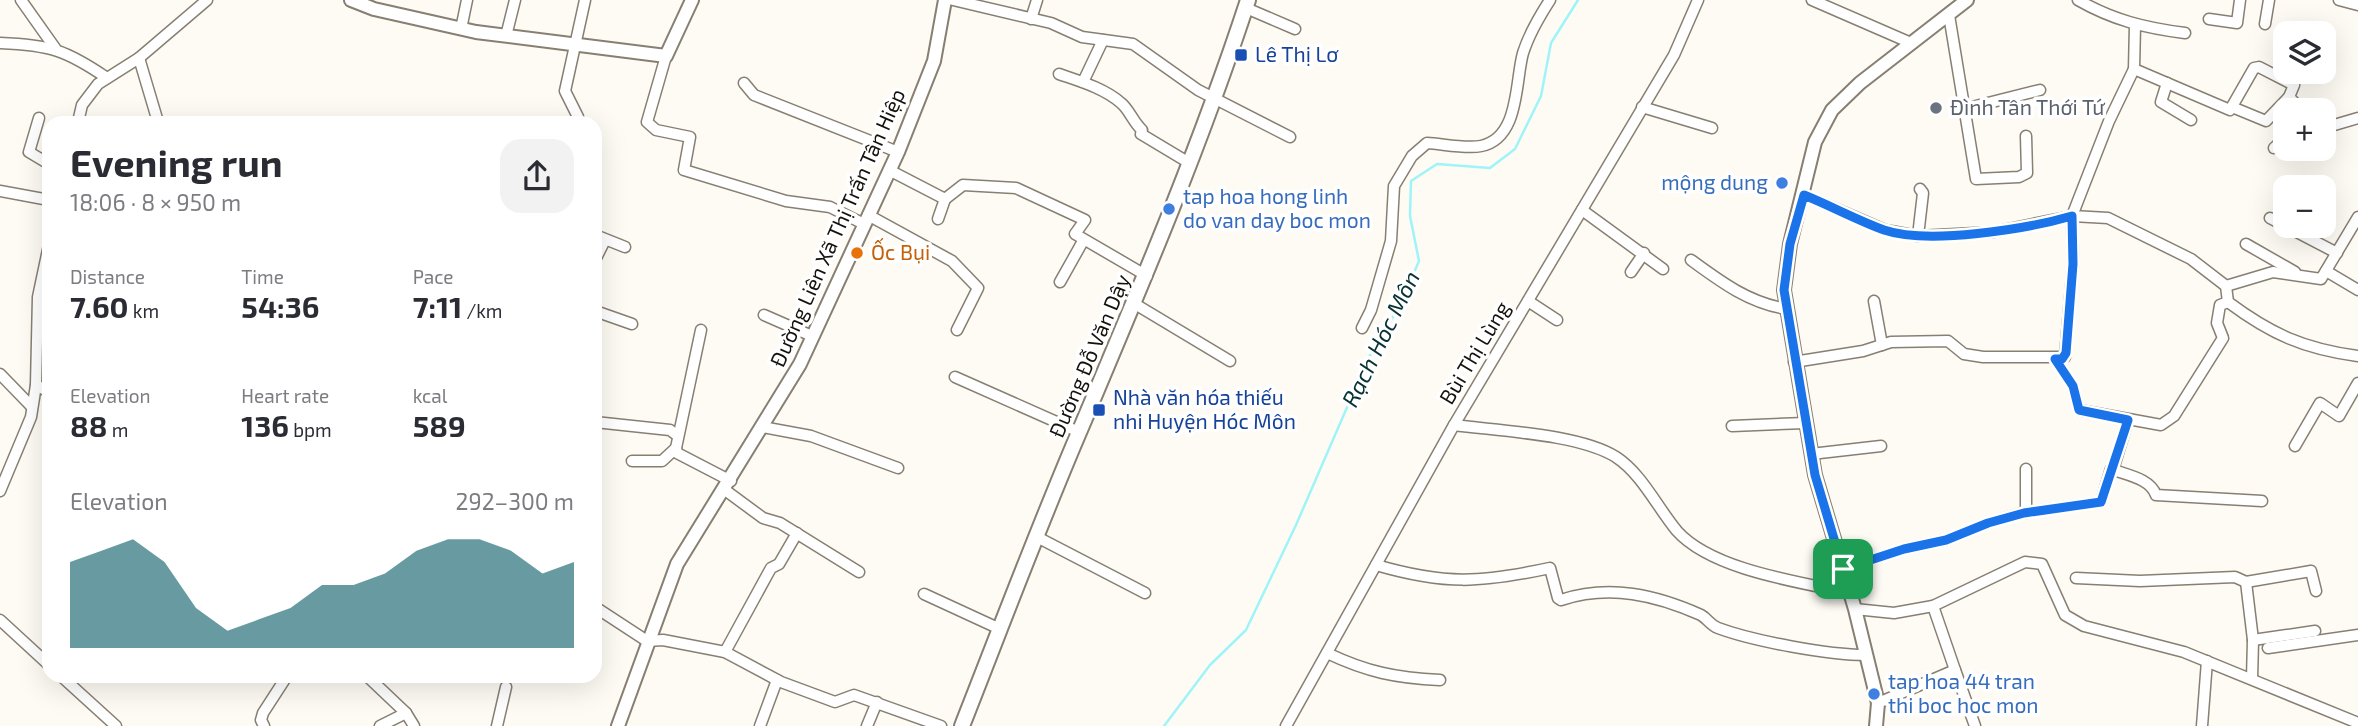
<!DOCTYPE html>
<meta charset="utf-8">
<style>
:root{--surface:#fff;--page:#f2f2f3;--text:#2b2b33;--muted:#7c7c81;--accent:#29727a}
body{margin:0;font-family:"Exo 2",sans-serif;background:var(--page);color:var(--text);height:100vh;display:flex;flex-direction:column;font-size:26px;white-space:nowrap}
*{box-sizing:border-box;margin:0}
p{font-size:23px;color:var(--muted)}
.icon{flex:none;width:38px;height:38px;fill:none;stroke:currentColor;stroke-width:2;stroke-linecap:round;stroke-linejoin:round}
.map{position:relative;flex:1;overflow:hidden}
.sheet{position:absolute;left:42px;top:116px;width:560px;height:567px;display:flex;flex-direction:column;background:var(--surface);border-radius:21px;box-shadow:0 7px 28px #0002}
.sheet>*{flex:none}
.tools{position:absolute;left:2273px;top:21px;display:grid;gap:14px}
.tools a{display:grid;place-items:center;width:63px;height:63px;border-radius:14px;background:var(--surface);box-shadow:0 7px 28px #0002;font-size:35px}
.pin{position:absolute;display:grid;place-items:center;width:60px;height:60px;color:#fff;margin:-30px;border-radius:14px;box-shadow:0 4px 10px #0006}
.round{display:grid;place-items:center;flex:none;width:74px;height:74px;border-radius:21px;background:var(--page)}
.head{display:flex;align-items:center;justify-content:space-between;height:119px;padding:0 28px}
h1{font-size:38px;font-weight:700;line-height:52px}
.figures{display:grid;grid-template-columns:repeat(3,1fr);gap:10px;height:119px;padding:7px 28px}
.figures div{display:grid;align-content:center}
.figures b{font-size:30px;font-weight:700}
.figures small{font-size:19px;font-weight:400}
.figures p{font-size:19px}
.chart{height:196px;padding:14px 28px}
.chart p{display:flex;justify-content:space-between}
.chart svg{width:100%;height:126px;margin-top:7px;fill:var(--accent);opacity:.7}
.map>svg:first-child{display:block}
</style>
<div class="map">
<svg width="2358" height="726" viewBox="0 0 2358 726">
<rect width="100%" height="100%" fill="#fefbf5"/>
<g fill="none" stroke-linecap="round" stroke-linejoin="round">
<!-- stream -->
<polyline stroke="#9ff4f7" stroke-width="2.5" points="1164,726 1210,665 1246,630 1296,525 1368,359 1401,303 1419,261 1410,216 1411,181 1437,164 1490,168 1515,149 1541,96 1551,43 1578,0"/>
<!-- minor casing -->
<g stroke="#877f71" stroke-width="13">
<g id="minor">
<polyline points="21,0 55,48"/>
<polyline points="953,0 1051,23 1082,37 1133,44 1198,90 1290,137"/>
<polyline points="1812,0 1911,43"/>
<path d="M 2078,0 C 2113,20 2145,28 2185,33"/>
<polyline points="2339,0 2358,5"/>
<polyline points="1246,8 1295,29"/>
<polyline points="1949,15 1976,179 2019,177 2027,173 2026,136"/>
<polyline points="1031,19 1037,0"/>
<polyline points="2209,19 2237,23 2240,0"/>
<polyline points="2265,24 2269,0"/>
<polyline points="461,29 467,0"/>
<polyline points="506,36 515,0"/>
<path d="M 0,43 C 50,45 66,50 107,78"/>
<polyline points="666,56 647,122 656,130 690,137 684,170 786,201 830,207 864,224"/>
<polyline points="139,58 158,122"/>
<polyline points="2134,69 2230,110 2254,68 2259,67 2294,85 2289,97 2302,110"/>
<path d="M 1059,74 C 1079,81 1104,88 1121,103 C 1129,109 1133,122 1142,130 L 1141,134 L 1191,164"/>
<polyline points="1083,82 1103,40"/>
<polyline points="744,83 754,95 898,152"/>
<polyline points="2167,83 2161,102 2191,120"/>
<polyline points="1642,107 1712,128"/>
<polyline points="2232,107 2266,121 2289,97"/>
<polyline points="1964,109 2040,90"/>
<polyline points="39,118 29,152 49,164"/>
<polyline points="78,122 82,105 98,84 139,58 207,0"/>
<polyline points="576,122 578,117 565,91 585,0"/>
<polyline points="2324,128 2358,118"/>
<polyline points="2274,148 2286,137"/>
<polyline points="889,170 945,199 938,219"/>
<polyline points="0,191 49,200"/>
<path d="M 1804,195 L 1885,230 L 1918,236 L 1994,232 L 2072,216 L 2108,218 L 2191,259 L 2226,286 L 2228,302 C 2271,334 2304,349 2358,356"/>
<polyline points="945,199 963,185 1016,188 1085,220 1075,234 1147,276"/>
<polyline points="1582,210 1663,269"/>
<polyline points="868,215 952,261 978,288 957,330"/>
<polyline points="2270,218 2337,253"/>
<polyline points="595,235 625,247"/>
<polyline points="1918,236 1923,193 1920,189"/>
<polyline points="2246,244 2295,272"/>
<polyline points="595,260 605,240"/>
<path d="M 1691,260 C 1721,282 1749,303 1787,309"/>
<polyline points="2326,271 2358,290"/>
<polyline points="1631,272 1644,253"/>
<polyline points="1060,282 1083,241"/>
<polyline points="2226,286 2273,272 2321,279 2358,217"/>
<polyline points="1528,301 1557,320"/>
<polyline points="1874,301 1882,345"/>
<polyline points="1135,304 1230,361"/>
<polyline points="595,311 632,324"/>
<polyline points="764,315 812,336"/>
<path d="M 1362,328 L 1371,310 L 1391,241 L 1394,186 L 1412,156 L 1427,143 C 1443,144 1466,149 1481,146 C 1520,138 1515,81 1523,53 C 1529,34 1539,17 1550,0"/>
<polyline points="701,330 676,448 677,453 731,481"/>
<polyline points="2055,359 2073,386 2079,410 2161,425 2174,416 2223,338 2217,323 2220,305 2228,302"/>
<polyline points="1794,362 1863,351 1891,342 1948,341 1964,354 1983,357 2065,357 2073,264 2072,216 2109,121 2134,69 2135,25"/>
<polyline points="0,374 32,407"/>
<polyline points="955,377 1079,432"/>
<polyline points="36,385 49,392"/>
<polyline points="595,422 670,430 678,436"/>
<path d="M 1454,425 C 1499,431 1579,434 1616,457 C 1642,474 1657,507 1677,531 C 1712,570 1799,582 1850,593"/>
<polyline points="1732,426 1805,423"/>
<polyline points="762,427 811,436 898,468"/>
<polyline points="2295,446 2320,403 2339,416 2358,383"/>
<polyline points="1811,454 1881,446"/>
<polyline points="632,461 662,461 676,448"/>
<polyline points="2026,469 2026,513"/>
<polyline points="2113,470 2128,420"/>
<polyline points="725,490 763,518 780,523 859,572"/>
<polyline points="0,491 31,417 36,385 38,297 49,245"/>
<polyline points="1037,537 1145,593"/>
<path d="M 1376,565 C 1445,585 1480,583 1550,568 L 1558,598 L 1561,600 C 1610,584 1656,595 1701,615 C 1708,619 1710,625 1718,628 C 1753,641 1828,655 1866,655"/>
<path d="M 1843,569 L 1904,549 L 1946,540 L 1988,523 L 2023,513 L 2101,502 L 2111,469 C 2126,475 2150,478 2156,495 L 2262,501"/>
<polyline points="2076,578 2140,581 2235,577 2246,582"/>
<polyline points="924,594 1000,629"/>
<polyline points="1933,606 1955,670"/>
<polyline points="595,607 647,641 663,640 725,652 781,682 835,702 854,695 941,726"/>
<polyline points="1855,609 1894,613 1933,606 2025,562 2042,564 2065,615 2084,626 2184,652 2358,723"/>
<polyline points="0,620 49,665"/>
<polyline points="2253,640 2315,631"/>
<polyline points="2268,648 2358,635"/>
<polyline points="725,652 771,568 779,564 797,533"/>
<path d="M 1327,653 C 1367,672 1396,678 1440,680"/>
<polyline points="61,676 116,726"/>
<polyline points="367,676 406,713 414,726"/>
<polyline points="2252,679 2253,640 2246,582 2311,571 2316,591"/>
<polyline points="1878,703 1955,670 1975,726"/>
<polyline points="264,726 261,720 263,713 287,676"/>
<polyline points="380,726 406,713"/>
<polyline points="497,726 506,687"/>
<polyline points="760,726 777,680"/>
<polyline points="867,726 877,702"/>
<polyline points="1286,726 1454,425 1674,55 1698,0"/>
<polyline points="2202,726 2207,661"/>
</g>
</g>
<!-- tertiary casing -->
<g stroke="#877f71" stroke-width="16">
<g id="tertiary">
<polyline points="351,0 374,9 476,32 666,56 692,0"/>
<polyline points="618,726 677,564 800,364 898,152 934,61 945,0"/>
<polyline points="1876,726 1878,703 1855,609 1815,475 1784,290 1790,244 1815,142 1832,110 1860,83 1967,0"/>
</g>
</g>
<!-- secondary casing -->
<g stroke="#877f71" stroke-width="18">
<path id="secondary" d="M 962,726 C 1001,627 1038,528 1080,430 C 1140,288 1200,147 1248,0"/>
</g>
<!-- minor -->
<use href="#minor" stroke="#fff" stroke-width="10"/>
<!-- tertiary -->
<use href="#tertiary" stroke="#fff" stroke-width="12"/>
<!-- secondary -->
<use href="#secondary" stroke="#fff" stroke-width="14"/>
</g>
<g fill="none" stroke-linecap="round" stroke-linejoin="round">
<!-- route casing -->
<g stroke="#fff" stroke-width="14">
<path id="route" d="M 1804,195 C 1831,206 1857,220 1884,230 C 1928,245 2027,229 2072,216 L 2073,264 L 2066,353 L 2062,359 L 2055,359 L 2073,386 L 2079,410 L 2128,420 L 2101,502 L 2024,513 L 1988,523 L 1946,540 L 1904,549 L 1843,569 L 1815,475 L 1784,290 L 1790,244 Z"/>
</g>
<!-- route -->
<use href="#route" stroke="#1a73e8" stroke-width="9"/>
</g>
<!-- markers -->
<g fill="#1a4fb4" stroke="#fff" stroke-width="2.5">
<rect x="1234" y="48" width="14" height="14" rx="3.5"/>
<rect x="1092" y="403" width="14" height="14" rx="3.5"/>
</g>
<circle fill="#6b7280" stroke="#fff" stroke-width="2.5" cx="1936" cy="108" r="7"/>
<g fill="#3f7fe0" stroke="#fff" stroke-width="2.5">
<circle cx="1782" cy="183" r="7"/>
<circle cx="1169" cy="209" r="7"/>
<circle cx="1874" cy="694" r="7"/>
</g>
<circle fill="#e8710a" stroke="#fff" stroke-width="2.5" cx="857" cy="253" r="7"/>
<g text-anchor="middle" stroke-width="7" stroke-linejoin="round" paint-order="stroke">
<!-- transit labels -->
<g font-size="21" fill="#164399" stroke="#fff" text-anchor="start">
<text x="1255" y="62">Lê Thị Lơ</text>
<text x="1113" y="405">Nhà văn hóa thiếu<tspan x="1113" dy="24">nhi Huyện Hóc Môn</tspan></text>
</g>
<!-- worship labels -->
<g font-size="21" fill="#5b616d" stroke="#fff" text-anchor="start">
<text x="1950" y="115">Đình Tân Thới Tứ</text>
</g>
<!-- shop labels -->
<g font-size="21" fill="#366cbe" stroke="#fff" text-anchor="start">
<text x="1768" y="190" text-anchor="end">mộng dung</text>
<text x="1183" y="204">tap hoa hong linh<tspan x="1183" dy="24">do van day boc mon</tspan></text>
<text x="1888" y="689">tap hoa 44 tran<tspan x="1888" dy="24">thi boc hoc mon</tspan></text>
</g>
<!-- street labels -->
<g font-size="21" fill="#15120d" stroke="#fff">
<text transform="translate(838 228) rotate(-66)" y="7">Đường Liên Xã Thị Trấn Tân Hiệp</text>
<text transform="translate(1475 353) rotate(-59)" y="7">Bùi Thị Lùng</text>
<text transform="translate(1090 356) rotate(-67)" y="7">Đường Đỗ Văn Dậy</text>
</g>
<!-- food labels -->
<g font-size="21" fill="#c56008" stroke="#fff" text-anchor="start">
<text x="871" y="260">Ốc Bụi</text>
</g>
<!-- water labels -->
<g font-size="23" font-style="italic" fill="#073234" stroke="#fff">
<text transform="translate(1381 339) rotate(-64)" y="8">Rạch Hóc Môn</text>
</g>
</g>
</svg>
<div class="tools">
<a><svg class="icon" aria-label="layers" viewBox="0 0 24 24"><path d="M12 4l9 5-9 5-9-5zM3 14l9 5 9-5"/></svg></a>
<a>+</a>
<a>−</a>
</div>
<div class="pin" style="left:1843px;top:569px;background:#1e9e55"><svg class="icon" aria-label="arrive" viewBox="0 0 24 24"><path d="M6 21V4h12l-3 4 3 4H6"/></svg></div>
<section class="sheet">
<div class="head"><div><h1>Evening run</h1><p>18:06 · 8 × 950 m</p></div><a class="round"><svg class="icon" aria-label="share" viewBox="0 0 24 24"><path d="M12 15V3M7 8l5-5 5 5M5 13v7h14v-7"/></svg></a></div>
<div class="figures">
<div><p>Distance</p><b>7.60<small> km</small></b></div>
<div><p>Time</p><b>54:36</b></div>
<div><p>Pace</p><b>7:11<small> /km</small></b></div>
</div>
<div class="figures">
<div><p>Elevation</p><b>88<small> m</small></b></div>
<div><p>Heart rate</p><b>136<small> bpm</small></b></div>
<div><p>kcal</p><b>589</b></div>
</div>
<div class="chart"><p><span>Elevation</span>292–300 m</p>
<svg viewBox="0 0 160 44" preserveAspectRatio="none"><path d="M0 44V14L10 10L20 6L30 14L40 30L50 38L60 34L70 30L80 22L90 22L100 18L110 10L120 6L130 6L140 10L150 18L160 14V44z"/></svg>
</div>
</section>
</div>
